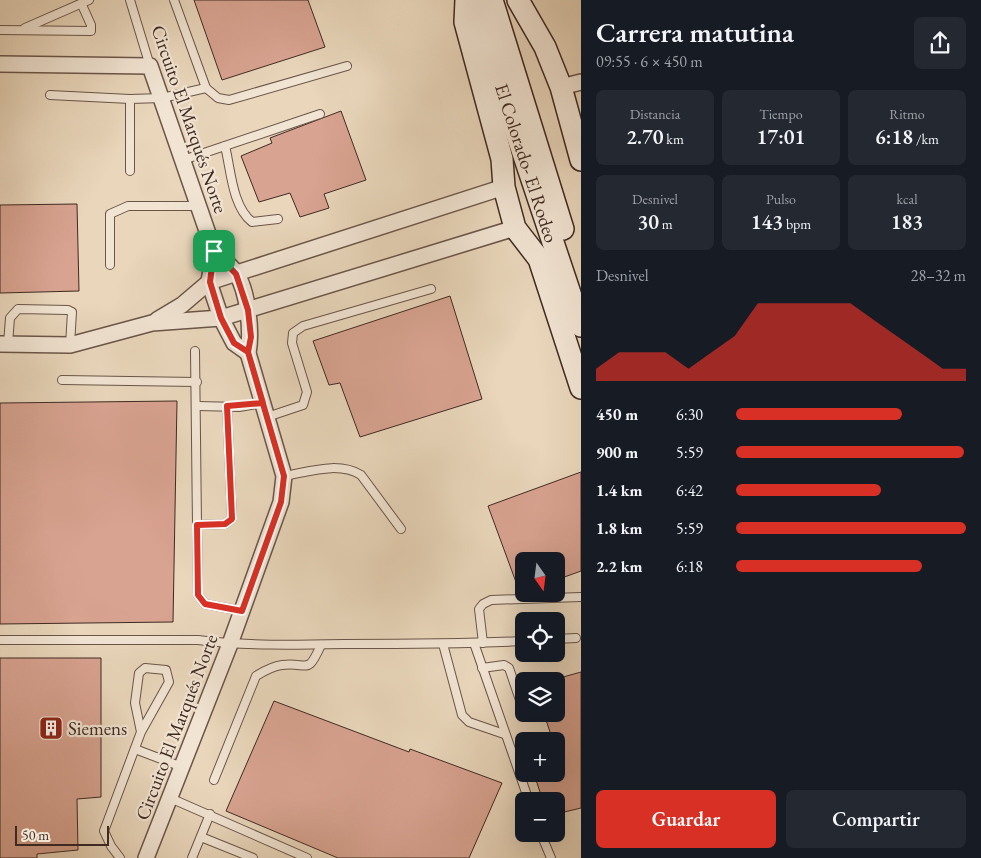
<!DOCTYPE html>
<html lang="es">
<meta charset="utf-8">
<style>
:root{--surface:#171b24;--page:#242831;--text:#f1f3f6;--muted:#9ea1a6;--accent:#d93025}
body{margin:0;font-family:"EB Garamond",serif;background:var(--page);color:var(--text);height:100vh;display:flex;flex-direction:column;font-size:19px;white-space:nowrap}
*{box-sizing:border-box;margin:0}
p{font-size:16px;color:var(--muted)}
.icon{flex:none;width:28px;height:28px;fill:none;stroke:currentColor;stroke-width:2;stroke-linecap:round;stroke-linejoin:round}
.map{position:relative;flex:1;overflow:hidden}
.sheet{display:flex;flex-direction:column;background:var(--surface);width:400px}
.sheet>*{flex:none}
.needle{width:32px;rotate:166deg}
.tools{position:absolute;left:515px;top:552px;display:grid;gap:10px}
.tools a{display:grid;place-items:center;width:50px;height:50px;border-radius:8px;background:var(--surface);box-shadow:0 5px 20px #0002;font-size:25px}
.scale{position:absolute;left:15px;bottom:12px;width:94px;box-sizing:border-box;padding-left:5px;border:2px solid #3f2a22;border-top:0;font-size:14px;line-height:18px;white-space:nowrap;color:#3f2a22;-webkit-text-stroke:4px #f1e4d3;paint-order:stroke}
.pin{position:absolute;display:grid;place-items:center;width:42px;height:42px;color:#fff;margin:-21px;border-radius:10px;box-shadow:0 2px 8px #0006}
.round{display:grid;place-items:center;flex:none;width:52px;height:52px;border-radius:8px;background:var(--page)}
.overview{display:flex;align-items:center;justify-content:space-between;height:85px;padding:0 15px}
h1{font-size:28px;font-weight:600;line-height:38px}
.stats{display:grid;grid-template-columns:repeat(3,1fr);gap:8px;height:85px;padding:5px 15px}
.stats div{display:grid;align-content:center;border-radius:8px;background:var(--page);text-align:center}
.stats b{font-size:21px;font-weight:600}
.stats small{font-size:14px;font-weight:400}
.stats p{font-size:14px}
.chart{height:140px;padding:10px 15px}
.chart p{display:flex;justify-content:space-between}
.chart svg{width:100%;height:90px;margin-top:5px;fill:var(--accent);opacity:.7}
.cta{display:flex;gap:10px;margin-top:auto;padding:10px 15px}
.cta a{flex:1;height:58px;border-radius:8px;background:var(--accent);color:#fff;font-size:20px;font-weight:600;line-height:58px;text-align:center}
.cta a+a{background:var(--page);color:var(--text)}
ul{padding:0 15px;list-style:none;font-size:16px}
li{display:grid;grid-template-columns:80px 60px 1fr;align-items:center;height:38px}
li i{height:12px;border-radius:6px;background:var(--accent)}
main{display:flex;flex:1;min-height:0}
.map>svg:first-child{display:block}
</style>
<main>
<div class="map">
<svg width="581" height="858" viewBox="0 0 581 858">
<rect width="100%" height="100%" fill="#e9d6bb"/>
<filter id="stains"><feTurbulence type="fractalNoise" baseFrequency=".004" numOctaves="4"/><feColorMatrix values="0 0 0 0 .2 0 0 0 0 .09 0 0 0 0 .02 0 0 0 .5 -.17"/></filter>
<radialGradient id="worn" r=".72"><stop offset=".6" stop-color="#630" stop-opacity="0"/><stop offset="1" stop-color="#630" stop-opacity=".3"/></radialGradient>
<!-- building -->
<g fill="#d8a391" stroke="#3f2a22">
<polygon points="194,0 308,0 325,47 222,80"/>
<polygon points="341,111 366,180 324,194 329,208 300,217 290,193 259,202 241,156 272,143 270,138"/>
<polygon points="77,204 79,291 0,293 0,205"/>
<polygon points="450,296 482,399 360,437 340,383 329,385 313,341"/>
<polygon points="177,401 173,622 0,624 0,403"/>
<polygon points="581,472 581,571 556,580 556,561 524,561 524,593 520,593 488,506"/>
<polygon points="0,658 101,658 101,797 77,799 78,850 37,854 37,858 0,858"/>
<polygon points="581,672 581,808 556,814 556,801 543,801 534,774 556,774 556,741 553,741 544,714 556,714 556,679"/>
<polygon points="274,701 409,752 410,749 502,783 469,858 338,858 226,811"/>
</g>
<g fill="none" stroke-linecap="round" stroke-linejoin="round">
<!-- lane casing -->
<g stroke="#6a5548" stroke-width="10">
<g id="lane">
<polyline points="130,0 150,66"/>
<polyline points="174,0 206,88 218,98 229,100 347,66"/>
<polyline points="25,28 89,0"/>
<polyline points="0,30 91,31 91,25 82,5"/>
<polyline points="50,95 130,99"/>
<path d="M 225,146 C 231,170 232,206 252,222 L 278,219"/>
<polyline points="183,160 320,114"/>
<polyline points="130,171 130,99 162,98 206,88"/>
<polyline points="110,265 110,214 128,206 199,206"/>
<polyline points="8,344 10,318 18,309 68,310 72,312 70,345"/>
<polyline points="195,351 197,525 225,524 232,519 227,407"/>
<polyline points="62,380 197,382"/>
<polyline points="198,406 239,407 263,403"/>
<polyline points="267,417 303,405 307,392 292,343 293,333 303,326 431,289"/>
<path d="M 284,476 C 309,472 338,461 361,475 L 401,529"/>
<polyline points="197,525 198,595 205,604 242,611"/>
<polyline points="556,639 576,638"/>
<path d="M 0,640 L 198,640 C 246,646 295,645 344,644 C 404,644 464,644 524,641"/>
<polyline points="474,643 529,801"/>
<polyline points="483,643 479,609 483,604 491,600 581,597"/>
<polyline points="443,644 462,715 469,722 504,734"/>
<polyline points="482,668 504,665 509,668 522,706"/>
<polyline points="135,749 182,767"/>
<path d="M 214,780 L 256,676 C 264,671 273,666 282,665 C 309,662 307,676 321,645"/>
<polyline points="170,798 307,858"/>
<polyline points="541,834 551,858"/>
<polyline points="201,837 253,858"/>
<polyline points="120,858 111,846 104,831 141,732 135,703 139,673 145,668 166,670 169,682 141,732"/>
<polyline points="192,858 210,814"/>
</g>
</g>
<!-- street casing -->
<g stroke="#6a5548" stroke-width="18">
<g id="street">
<path d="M 0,64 L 150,66 L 214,251 C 221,258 231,265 236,273 C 248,291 252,332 248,353 L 284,476 L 281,502 L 230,644 L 146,858"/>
<polyline points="561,87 581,82"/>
<polyline points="214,251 209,282 221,318 234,343 248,353"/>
<polyline points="157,320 182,305 209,282 504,187"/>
<polyline points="0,344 70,345 152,323 221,318 515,228"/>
</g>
</g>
<!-- secondary casing -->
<g stroke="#3f2a22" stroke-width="24">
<g id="secondary">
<polyline points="466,0 465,22 502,159 504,187 515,228 539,259 581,388"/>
<polyline points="474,0 507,105 581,326"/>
<polyline points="492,0 563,229"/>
<polyline points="518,0 545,47 561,87 581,160"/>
</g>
</g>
<!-- lane -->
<use href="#lane" stroke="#f1e4d3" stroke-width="8"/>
<!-- street -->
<use href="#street" stroke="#f1e4d3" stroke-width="15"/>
<!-- secondary -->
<use href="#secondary" stroke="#f1e4d3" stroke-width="21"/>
</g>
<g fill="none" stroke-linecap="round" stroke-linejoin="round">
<!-- route casing -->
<g stroke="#fff" stroke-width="10">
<polyline id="route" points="214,251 236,274 248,310 251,337 248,352 284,476 281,502 242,611 205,604 198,595 197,525 225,524 232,519 227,406 263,403 248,352 234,343 221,318 210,282 214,251"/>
</g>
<!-- route -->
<use href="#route" stroke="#d93025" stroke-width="6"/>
</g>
<!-- icons -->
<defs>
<g id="building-square" transform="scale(1.25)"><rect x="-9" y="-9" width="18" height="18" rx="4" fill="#8f2418" stroke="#f1e4d3"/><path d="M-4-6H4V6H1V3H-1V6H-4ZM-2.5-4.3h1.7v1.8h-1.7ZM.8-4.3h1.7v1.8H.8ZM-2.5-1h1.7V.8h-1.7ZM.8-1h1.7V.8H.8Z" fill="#fff"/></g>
</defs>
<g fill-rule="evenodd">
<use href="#building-square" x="51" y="728"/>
</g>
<g text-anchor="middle" stroke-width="4.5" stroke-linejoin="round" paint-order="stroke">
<!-- street labels -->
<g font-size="19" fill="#3f2a22" stroke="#f1e4d3">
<text transform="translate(190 119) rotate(71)" y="7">Circuito El Marqués Norte</text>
<text transform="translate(527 163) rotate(72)" y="7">El Colorado- El Rodeo</text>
<text transform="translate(176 727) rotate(-69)" y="7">Circuito El Marqués Norte</text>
</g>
<!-- poi labels -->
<g font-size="19" fill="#3f2a22" stroke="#f1e4d3" text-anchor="start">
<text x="68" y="735">Siemens</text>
</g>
</g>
<rect width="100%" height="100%" filter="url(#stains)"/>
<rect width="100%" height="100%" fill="url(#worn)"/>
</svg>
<div class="tools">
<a><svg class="needle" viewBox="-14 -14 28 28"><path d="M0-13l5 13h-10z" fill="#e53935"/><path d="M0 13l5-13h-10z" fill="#9ea1a6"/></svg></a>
<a><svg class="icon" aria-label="locate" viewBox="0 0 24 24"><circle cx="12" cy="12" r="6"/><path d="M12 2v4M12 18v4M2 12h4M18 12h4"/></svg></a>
<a><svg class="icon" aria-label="layers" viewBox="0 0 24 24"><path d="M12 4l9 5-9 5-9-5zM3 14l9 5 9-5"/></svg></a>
<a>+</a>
<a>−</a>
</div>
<div class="scale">50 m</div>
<div class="pin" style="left:214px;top:251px;background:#1e9e55"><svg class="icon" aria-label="arrive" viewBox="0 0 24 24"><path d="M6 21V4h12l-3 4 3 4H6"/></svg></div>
</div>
<section class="sheet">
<div class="overview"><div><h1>Carrera matutina</h1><p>09:55 · 6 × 450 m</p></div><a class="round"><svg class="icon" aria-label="share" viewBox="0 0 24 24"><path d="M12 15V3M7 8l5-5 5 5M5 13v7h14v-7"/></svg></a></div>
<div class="stats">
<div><p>Distancia</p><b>2.70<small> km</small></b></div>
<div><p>Tiempo</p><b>17:01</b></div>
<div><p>Ritmo</p><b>6:18<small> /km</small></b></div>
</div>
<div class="stats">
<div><p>Desnivel</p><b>30<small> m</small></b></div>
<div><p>Pulso</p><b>143<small> bpm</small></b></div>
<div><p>kcal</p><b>183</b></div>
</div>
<div class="chart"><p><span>Desnivel</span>28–32 m</p>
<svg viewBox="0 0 160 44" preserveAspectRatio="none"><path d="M0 44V38L10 30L20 30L30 30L40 38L50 30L60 22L70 6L80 6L90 6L100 6L110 6L120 14L130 22L140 30L150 38L160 38V44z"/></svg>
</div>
<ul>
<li><b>450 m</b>6:30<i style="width:72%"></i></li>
<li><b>900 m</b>5:59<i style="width:99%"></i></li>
<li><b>1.4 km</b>6:42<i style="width:63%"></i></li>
<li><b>1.8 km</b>5:59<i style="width:100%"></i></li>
<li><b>2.2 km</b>6:18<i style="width:81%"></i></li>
</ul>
<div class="cta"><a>Guardar</a><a>Compartir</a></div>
</section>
</main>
